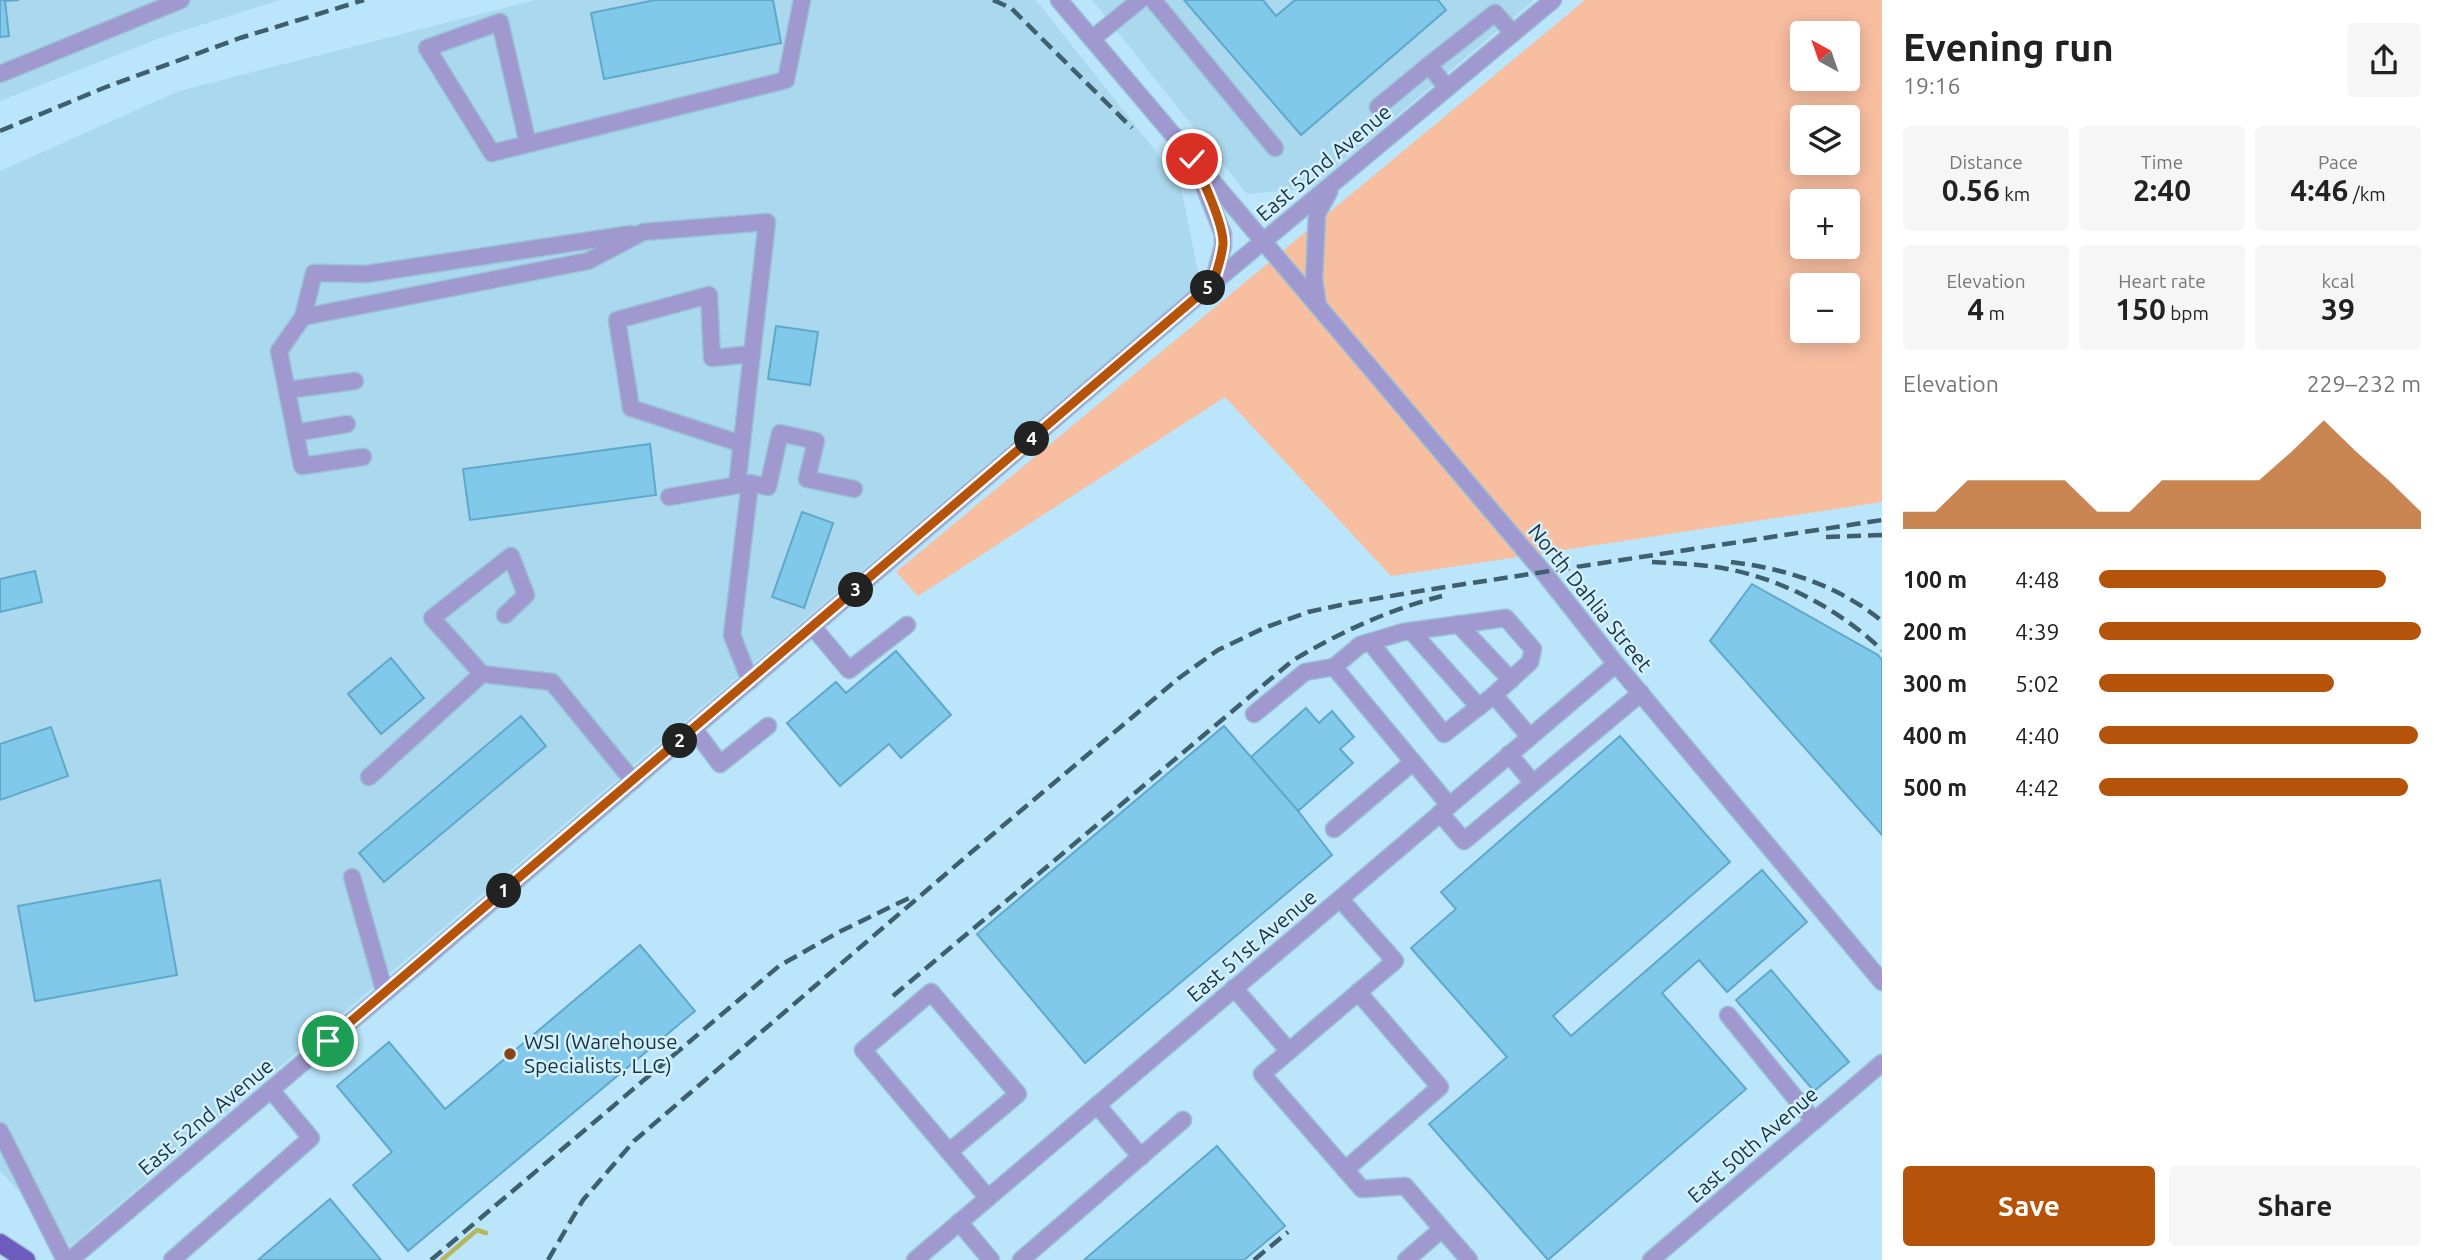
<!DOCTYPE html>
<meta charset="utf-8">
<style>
:root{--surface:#fff;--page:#f6f6f6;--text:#222;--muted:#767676;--accent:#b45309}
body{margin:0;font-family:Ubuntu,sans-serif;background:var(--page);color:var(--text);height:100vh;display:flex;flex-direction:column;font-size:26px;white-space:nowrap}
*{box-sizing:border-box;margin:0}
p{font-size:23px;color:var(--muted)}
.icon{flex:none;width:38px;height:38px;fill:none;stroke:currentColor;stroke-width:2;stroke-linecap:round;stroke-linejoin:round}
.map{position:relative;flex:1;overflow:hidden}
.drawer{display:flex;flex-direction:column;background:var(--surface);width:560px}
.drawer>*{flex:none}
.needle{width:46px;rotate:320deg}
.fabs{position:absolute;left:1790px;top:21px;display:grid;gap:14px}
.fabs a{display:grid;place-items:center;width:70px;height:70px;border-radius:7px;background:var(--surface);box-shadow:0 4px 18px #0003;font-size:35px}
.pin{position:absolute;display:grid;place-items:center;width:60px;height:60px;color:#fff;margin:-30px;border:4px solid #fff;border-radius:50%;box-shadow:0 2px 7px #0007}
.km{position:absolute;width:35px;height:35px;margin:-18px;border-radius:50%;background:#222;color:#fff;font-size:19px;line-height:35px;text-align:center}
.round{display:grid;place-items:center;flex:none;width:74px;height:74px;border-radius:7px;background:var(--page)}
.summary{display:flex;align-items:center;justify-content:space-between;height:119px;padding:0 21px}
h1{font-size:38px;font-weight:600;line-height:52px}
.stats{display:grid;grid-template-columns:repeat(3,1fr);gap:10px;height:119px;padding:7px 21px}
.stats div{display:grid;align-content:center;border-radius:7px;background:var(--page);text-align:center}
.stats b{font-size:30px;font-weight:600}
.stats small{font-size:19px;font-weight:400}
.stats p{font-size:19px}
.chart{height:196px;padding:14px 21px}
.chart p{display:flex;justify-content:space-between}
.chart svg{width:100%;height:126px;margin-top:7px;fill:var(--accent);opacity:.7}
.cta{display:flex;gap:14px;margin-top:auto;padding:14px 21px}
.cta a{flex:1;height:80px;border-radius:7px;background:var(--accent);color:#fff;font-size:28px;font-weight:600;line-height:80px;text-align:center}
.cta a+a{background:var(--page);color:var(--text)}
ul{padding:0 21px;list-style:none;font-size:23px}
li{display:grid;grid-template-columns:112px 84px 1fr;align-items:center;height:52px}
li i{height:18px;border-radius:9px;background:var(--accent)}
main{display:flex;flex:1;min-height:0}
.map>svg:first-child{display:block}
</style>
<main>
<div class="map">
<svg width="1882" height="1260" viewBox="0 0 1882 1260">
<rect width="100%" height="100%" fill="#bbe5fa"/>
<!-- built -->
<g fill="#aad8ee">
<polygon points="0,0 280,0 160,38 0,101"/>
<polygon points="535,0 1036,0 1180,182 1200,282 70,1246 0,1171 0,171 179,91"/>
<polygon points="1092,0 1534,0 1311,188 1247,194"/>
</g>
<!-- green -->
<path fill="#f8bea0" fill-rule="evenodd" d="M 1585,0 L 1882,0 L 1882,502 L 1391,576 L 1225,397 L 918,596 L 896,572 ZM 1802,33 L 1848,33 L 1848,79 L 1802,79 ZM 1802,117 L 1848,117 L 1848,163 L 1802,163 ZM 1802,201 L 1848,201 L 1848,247 L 1802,247 ZM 1802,285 L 1848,285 L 1848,331 L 1802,331 Z"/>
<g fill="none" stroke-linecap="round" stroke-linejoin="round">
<!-- stream -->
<polyline stroke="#b6b65d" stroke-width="4.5" points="442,1260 477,1230 486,1233"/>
</g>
<!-- building -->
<g fill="#80c9ea" stroke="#60a8c9" stroke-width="2">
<polygon points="0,0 19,0 5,1 9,36 0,37"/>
<polygon points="655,0 773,0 781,43 604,79 591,13"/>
<polygon points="1184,0 1263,0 1276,16 1295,0 1438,0 1446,10 1301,135"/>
<polygon points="776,326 818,332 810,385 768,379"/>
<polygon points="650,444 656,495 470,520 463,469"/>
<polygon points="802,512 833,523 804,608 772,597"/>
<polygon points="35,571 42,602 0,612 0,579"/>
<polygon points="1752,584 1878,655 1882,660 1882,835 1710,641"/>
<polygon points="896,651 951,715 901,758 889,744 840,786 787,723 836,682 846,693"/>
<polygon points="391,658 424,698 381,734 348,694"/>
<polygon points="1306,708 1319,723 1332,711 1354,737 1340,749 1353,763 1298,811 1251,757"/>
<polygon points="521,716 546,746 384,882 359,853"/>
<polygon points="1224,726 1298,811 1332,855 1085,1063 977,934"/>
<polygon points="51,727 68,776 0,800 0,744"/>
<polygon points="1620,736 1730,862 1553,1016 1571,1036 1762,870 1807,922 1727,992 1699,960 1662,993 1746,1089 1548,1260 1429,1124 1507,1057 1411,948 1456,909 1441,892"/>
<polygon points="160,880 177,975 35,1001 18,906"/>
<polygon points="640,945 695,1011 408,1251 353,1185 392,1152 337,1086 389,1042 445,1109"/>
<polygon points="1771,970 1849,1062 1814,1091 1736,1000"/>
<polygon points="1217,1146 1285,1226 1244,1260 1084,1260"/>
<polygon points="330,1199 381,1260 258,1260"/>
</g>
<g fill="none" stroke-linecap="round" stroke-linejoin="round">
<!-- minor casing -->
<g stroke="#9ac1d5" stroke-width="19">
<g id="minor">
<polyline points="1059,0 1544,573 1616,664 1882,982"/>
<polyline points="1153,0 1275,148"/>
<polyline points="1092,39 1140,0"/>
<polyline points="1429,65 1495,13 1513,33"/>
<polyline points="0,74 181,0"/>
<polyline points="1378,107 1429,65 1447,88"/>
<polyline points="528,144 500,22 427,48 492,153 528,144 786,80 802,0"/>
<polyline points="1198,171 1223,234 1223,246 1213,283"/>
<polyline points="1318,306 1314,280 1317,214 1329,192"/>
<polyline points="303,317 314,273 366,274 631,234"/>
<polyline points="287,390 355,381"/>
<polyline points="295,433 347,424"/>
<polyline points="742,444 631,408 617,320 709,295 712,358 752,354"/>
<polyline points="363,457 302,466 279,351 303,317 588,261 643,232 767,222 737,485"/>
<polyline points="750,483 768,487 780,433 816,441 807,479 854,489"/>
<polyline points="669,497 750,483 732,635 750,681"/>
<polyline points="1458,624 1511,680"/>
<polyline points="813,627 849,670 907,625"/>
<polyline points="1412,632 1479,707"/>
<polyline points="1370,642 1444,734 1494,695"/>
<polyline points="482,674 432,618 511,556 526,595 505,615"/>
<polyline points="1254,714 1305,672 1334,667"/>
<polyline points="694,729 720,764 768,726"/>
<polyline points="1509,754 1533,783"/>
<polyline points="369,777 482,674 552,682 633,781"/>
<polyline points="1449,805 1334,667 1360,645 1403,632 1506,618 1533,649 1530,662 1494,695 1530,737"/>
<polyline points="1440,813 1464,841 1641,693"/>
<polyline points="1334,829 1413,762"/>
<polyline points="352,877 385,993"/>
<polyline points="1340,899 1395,961 1262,1074 1362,1189 1405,1186 1469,1260"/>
<polyline points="1234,988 1289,1051"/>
<polyline points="1728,1015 1814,1121"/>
<polyline points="1097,1105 1141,1157"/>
<polyline points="0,1131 65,1260"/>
<polyline points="949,1152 1018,1094 931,992 863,1050 988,1198"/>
<polyline points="1345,1170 1440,1087 1358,992"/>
<polyline points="959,1222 991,1260"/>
<polyline points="70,1260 425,959 1213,283 1553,0"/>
<polyline points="172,1260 311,1138 271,1090"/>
<polyline points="915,1260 1616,664"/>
<polyline points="1021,1260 1183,1120"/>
<polyline points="1406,1260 1442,1229"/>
<polyline points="1651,1260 1882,1063"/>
</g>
</g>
<!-- major casing -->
<g stroke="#9ac1d5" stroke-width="21">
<polyline id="major" points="0,1243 26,1260"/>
</g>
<!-- minor -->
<use href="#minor" stroke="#9f99cf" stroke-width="16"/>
<!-- major -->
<use href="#major" stroke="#6d5cbd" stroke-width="18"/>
<!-- rail -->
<g stroke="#3e5f6e" stroke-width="4.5" stroke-dasharray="14 7" stroke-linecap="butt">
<polyline points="993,0 1011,8 1132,128"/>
<polyline points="0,131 106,87 240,38 364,0"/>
<polyline points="1826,537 1882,535"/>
<path d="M 1652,562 C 1674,563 1695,564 1716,567 C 1777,576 1838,608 1882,650"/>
<path d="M 1731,562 C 1787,569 1837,585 1882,621"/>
<path d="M 893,996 L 1292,661 C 1340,632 1388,610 1442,596"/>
<polyline points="431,1260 779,966 839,932 909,898"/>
<polyline points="548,1260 583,1200 634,1141 968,855 1179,678 1218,650 1264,628 1308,612 1350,603 1426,590 1882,520"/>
<polyline points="1254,1260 1288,1232"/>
</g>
</g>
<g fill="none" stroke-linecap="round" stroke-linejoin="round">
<!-- route casing -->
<g stroke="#fff" stroke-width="14">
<path id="route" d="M 328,1041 L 1213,283 C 1217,271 1222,257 1223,244 C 1224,225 1202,177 1192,159"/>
</g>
<!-- route -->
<use href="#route" stroke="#b45309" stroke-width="9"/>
</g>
<!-- markers -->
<circle fill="#89451a" stroke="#d4f0fe" stroke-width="2.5" cx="510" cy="1054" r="7"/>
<g text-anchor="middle" stroke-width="5" stroke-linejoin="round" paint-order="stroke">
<!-- street labels -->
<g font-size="21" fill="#153340" stroke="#d4f0fe">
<text transform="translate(1324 163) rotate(-40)" y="7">East 52nd Avenue</text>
<text transform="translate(1590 598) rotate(51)" y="7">North Dahlia Street</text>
<text transform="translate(1252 946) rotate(-40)" y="7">East 51st Avenue</text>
<text transform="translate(206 1117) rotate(-40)" y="7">East 52nd Avenue</text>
<text transform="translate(1753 1145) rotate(-41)" y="7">East 50th Avenue</text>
</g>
<!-- poi labels -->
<g font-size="21" fill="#153340" stroke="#d4f0fe" text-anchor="start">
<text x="524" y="1049">WSI (Warehouse<tspan x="524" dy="24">Specialists, LLC)</tspan></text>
</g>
</g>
</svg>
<div class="fabs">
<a><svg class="needle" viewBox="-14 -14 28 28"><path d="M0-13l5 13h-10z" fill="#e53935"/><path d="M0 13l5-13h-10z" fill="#767676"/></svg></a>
<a><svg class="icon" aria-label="layers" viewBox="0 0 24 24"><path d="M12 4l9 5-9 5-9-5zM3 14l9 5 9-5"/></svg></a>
<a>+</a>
<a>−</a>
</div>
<div class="pin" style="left:328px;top:1041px;background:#1e9e55"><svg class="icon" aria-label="arrive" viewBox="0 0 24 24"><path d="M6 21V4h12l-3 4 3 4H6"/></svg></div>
<div class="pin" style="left:1192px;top:159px;background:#d93025"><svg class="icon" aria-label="check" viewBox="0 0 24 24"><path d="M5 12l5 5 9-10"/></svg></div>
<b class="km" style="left:504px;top:891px">1</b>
<b class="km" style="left:680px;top:741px">2</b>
<b class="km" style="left:856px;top:590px">3</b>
<b class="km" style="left:1032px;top:439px">4</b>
<b class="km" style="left:1208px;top:288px">5</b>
</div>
<section class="drawer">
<div class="summary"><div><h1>Evening run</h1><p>19:16</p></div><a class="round"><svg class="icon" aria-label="share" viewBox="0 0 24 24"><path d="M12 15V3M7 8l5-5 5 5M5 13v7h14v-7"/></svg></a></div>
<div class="stats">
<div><p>Distance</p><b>0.56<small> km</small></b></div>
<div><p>Time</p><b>2:40</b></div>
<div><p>Pace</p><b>4:46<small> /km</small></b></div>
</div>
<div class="stats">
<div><p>Elevation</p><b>4<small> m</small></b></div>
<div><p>Heart rate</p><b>150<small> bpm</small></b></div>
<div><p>kcal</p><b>39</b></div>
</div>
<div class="chart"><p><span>Elevation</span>229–232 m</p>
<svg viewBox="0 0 160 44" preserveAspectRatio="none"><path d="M0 44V38L10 38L20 27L30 27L40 27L50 27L60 38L70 38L80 27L90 27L100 27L110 27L120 17L130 6L140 17L150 27L160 38V44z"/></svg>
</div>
<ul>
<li><b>100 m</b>4:48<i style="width:89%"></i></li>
<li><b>200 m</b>4:39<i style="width:100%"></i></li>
<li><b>300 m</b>5:02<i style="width:73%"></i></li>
<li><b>400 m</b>4:40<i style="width:99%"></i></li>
<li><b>500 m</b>4:42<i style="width:96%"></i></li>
</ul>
<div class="cta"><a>Save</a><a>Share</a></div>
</section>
</main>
